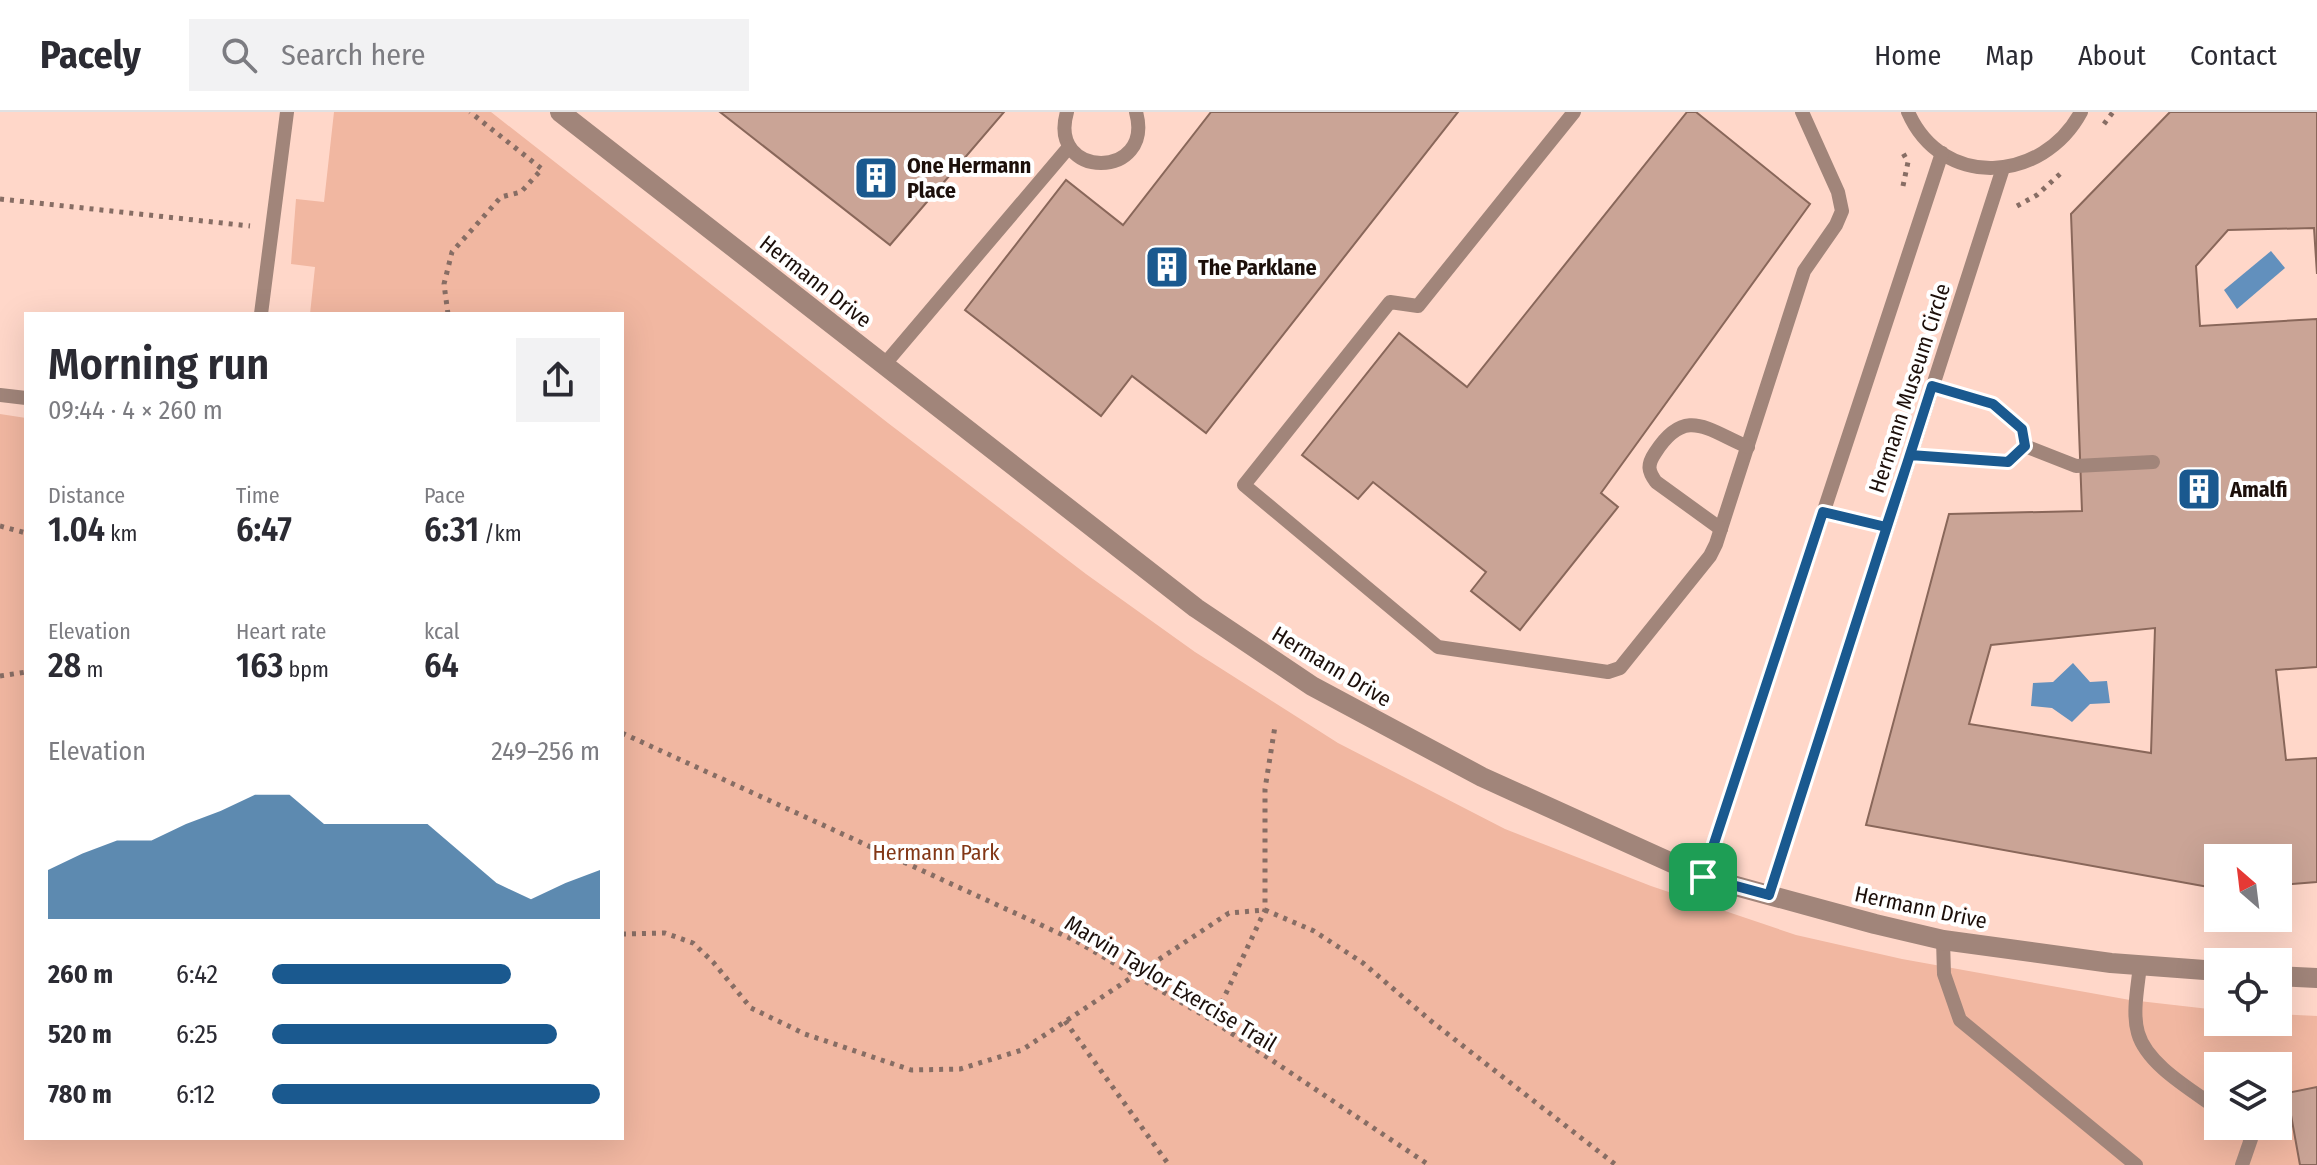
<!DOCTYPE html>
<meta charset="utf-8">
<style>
:root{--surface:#fff;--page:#f2f2f3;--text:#2b2b33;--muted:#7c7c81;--line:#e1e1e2;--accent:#1a598f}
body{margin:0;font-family:"Fira Sans Condensed",sans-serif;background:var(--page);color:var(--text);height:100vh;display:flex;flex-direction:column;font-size:30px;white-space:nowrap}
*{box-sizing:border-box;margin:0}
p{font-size:26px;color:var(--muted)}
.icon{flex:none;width:44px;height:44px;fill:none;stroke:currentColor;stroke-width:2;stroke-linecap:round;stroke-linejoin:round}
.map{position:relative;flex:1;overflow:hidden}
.drawer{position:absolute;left:24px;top:200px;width:600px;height:828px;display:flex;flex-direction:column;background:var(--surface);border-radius:0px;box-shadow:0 8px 32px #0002}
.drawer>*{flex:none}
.needle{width:52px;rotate:332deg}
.controls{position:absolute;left:2204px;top:732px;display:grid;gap:16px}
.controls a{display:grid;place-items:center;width:88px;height:88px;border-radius:0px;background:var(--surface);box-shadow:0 8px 32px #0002;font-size:40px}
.pin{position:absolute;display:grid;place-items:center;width:68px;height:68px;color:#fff;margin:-34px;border-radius:16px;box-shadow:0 4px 12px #0006}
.round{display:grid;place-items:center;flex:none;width:84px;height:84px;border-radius:0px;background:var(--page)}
.head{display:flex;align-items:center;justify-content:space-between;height:136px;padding:0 24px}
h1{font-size:44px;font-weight:600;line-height:60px}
.metrics{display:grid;grid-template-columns:repeat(3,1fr);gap:12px;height:136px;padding:8px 24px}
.metrics div{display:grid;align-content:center}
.metrics b{font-size:34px;font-weight:600}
.metrics small{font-size:22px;font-weight:400}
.metrics p{font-size:22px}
.chart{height:224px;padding:16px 24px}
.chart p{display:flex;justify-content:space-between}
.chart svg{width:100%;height:144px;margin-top:8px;fill:var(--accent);opacity:.7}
ul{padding:0 24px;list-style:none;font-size:26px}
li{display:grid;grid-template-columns:128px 96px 1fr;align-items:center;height:60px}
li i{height:20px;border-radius:10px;background:var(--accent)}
header{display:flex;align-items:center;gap:48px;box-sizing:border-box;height:112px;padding:0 40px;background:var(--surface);border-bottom:2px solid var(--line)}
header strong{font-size:38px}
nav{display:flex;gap:44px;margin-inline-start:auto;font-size:28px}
.search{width:560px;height:72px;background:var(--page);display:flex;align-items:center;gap:20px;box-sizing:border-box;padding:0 28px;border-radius:0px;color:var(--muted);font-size:30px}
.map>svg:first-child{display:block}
</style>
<header>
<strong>Pacely</strong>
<div class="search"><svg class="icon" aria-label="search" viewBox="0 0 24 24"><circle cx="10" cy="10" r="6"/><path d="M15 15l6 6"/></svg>Search here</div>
<nav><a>Home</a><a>Map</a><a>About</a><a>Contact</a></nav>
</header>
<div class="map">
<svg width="2317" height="1053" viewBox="0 0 2317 1053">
<rect width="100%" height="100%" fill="#ffd7c9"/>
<!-- green -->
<path fill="#f1b7a1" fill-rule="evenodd" d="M 334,0 L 491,0 L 888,311 L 1086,462 L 1195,540 L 1338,631 L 1505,717 L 1651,774 L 1796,823 L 1902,847 L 2130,888 L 2218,898 L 2218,910 L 2278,910 L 2278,902 L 2317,904 L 2317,1053 L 0,1053 L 0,302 L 26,306 L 26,1026 L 622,1026 L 622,202 L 310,202 L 315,155 L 291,152 L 296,87 L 324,90 ZM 2218,954 L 2278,954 L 2278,1014 L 2218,1014 Z"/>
<!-- water -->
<g fill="#6290bd">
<polygon points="2271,139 2285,156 2237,197 2224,178"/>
<polygon points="2073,551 2090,570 2107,569 2110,591 2090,592 2072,610 2052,596 2031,594 2033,571 2053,570"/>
</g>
<!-- building -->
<g fill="#caa496" stroke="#89675a" stroke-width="2" fill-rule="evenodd">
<polygon points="720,0 1004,0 890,133"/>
<polygon points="1211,0 1458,0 1206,321 1132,264 1101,304 965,198 1066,68 1123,113"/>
<polygon points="1687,0 1696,0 1810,92 1601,381 1618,395 1520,518 1471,479 1486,460 1373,370 1358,387 1302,343 1399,221 1467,275"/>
<path d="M 2170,0 L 2317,0 L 2317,162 L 2314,116 L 2228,118 L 2196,154 L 2200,214 L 2317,207 L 2317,555 L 2276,558 L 2286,648 L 2317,646 L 2317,770 L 2278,773 L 2278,746 L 2218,746 L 2218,776 L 2214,776 L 1866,713 L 1949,402 L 2082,399 L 2071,102 ZM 2155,516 L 2151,641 L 1969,612 L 1991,533 Z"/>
<polygon points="2317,975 2317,1053 2300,1053 2287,981"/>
</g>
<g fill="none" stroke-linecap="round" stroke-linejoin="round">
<!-- path -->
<g stroke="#876d64" stroke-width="5" stroke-dasharray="4 6" stroke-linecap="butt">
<polyline points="2104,12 2113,0"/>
<polyline points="1903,74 1908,50 1903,41"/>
<polyline points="0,87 250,114"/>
<polyline points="2017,94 2037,83 2060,62"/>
<polyline points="448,202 444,172 452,140 501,85 521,80 542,57 470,0"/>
<polyline points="0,414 26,421"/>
<polyline points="0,564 26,560"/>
<polyline points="622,621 1076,829 1213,909 1429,1053"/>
<polyline points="622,822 665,821 693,831 713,850 751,896 805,922 911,958 960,957 1022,938 1229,801 1265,798 1314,819 1363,851 1431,909 1616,1053"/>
<polyline points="1065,909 1169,1053"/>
<polyline points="1213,909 1265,798 1265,677 1275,614"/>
</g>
<!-- service -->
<g stroke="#a1857a" stroke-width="14">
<path d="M 1067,0 C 1047,68 1155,68 1136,0"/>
<polyline points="1574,0 1418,194 1390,190 1244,373 1438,535 1608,560 1620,556 1710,444 1716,432 1804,159 1836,113 1842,99 1838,80 1802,0"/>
<path d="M 1908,0 C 1942,78 2043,71 2081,0"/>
<polyline points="261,202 287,0"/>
<polyline points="884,253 1069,35"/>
<polyline points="1932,274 1993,292 2022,317 2025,334"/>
<polyline points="0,283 26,286"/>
<polyline points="2025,334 2076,354 2153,350"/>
<polyline points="1910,343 2008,350 2025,334"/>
<polyline points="1823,400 1886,415"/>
<path d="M 1721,417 L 1656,370 C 1648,359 1647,353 1655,341 C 1685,294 1706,317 1748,335"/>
<polyline points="1703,765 1942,41"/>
<polyline points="1769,783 2003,56"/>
<polyline points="1943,828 1944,862 1960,908 2136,1053"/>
<path d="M 2140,853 C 2138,874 2132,901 2138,921 C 2147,953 2192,978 2218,997"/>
<polyline points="2240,1014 2251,1027 2242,1053"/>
</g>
<!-- tertiary -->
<g stroke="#a1857a" stroke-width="20">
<polyline points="560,0 1196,496 1312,574 1482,665 1703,765 1875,812 1943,828 2111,851 2218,859"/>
<polyline points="2278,864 2317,866"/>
</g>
</g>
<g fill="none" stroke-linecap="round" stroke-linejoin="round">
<!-- route casing -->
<g stroke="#fff" stroke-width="16">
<polyline id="route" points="1703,765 1769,783 1932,274 1993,292 2022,317 2025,334 2008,350 1910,343 1886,415 1823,400 1703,765"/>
</g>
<!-- route -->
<use href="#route" stroke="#1a598f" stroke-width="10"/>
</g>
<!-- icons -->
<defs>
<g id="building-square" transform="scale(2.3)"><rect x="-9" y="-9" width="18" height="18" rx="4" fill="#1a598f" stroke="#fff"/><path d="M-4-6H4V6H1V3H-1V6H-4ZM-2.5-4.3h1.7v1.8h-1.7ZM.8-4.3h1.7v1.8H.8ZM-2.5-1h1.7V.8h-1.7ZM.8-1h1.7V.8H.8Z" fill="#fff"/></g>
</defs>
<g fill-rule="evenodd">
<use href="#building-square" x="876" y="66"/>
<use href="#building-square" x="1167" y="155"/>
<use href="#building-square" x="2199" y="377"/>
</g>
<g text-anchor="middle" stroke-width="8" stroke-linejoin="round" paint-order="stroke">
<!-- poi labels -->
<g font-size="22" font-weight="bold" fill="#1c0f0a" stroke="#fff" text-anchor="start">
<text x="907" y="61">One Hermann<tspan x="907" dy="25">Place</tspan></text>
<text x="1198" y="163">The Parklane</text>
<text x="2230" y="385">Amalfi</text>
</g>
<!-- street labels -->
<g font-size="22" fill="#1c0f0a" stroke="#fff">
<text transform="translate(816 169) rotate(38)" y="8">Hermann Drive</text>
<text transform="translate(1909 276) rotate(-72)" y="8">Hermann Museum Circle</text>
<text transform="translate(1332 554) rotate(31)" y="8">Hermann Drive</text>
<text transform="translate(1921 795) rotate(12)" y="8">Hermann Drive</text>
<text transform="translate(1171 871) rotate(31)" y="8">Marvin Taylor Exercise Trail</text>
</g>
<!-- park labels -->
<g font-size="22" fill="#833716" stroke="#fff">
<text x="936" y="748">Hermann Park</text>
</g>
</g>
</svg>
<div class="controls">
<a><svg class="needle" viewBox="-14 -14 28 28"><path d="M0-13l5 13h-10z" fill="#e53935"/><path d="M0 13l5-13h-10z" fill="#7c7c81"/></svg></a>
<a><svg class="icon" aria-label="locate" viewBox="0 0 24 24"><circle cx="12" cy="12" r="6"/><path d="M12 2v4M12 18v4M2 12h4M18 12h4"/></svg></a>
<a><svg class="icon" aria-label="layers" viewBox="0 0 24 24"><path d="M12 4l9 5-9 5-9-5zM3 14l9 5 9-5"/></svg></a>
</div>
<div class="pin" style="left:1703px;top:765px;background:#1e9e55"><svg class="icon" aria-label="arrive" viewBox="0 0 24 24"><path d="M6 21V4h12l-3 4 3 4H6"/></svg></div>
<section class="drawer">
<div class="head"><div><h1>Morning run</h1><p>09:44 · 4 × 260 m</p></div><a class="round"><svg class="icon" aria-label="share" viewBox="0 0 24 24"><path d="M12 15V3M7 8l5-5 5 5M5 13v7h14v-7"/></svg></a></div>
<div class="metrics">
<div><p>Distance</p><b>1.04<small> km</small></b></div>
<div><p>Time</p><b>6:47</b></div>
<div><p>Pace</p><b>6:31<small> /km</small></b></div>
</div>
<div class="metrics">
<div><p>Elevation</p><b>28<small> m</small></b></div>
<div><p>Heart rate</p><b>163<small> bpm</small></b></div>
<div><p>kcal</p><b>64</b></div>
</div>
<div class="chart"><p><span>Elevation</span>249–256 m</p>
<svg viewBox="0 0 160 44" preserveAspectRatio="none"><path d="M0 44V29L10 24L20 20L30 20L40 15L50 11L60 6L70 6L80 15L90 15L100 15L110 15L120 24L130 33L140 38L150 33L160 29V44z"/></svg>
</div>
<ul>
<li><b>260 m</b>6:42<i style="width:73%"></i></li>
<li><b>520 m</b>6:25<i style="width:87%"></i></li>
<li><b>780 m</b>6:12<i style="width:100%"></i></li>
</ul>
</section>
</div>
